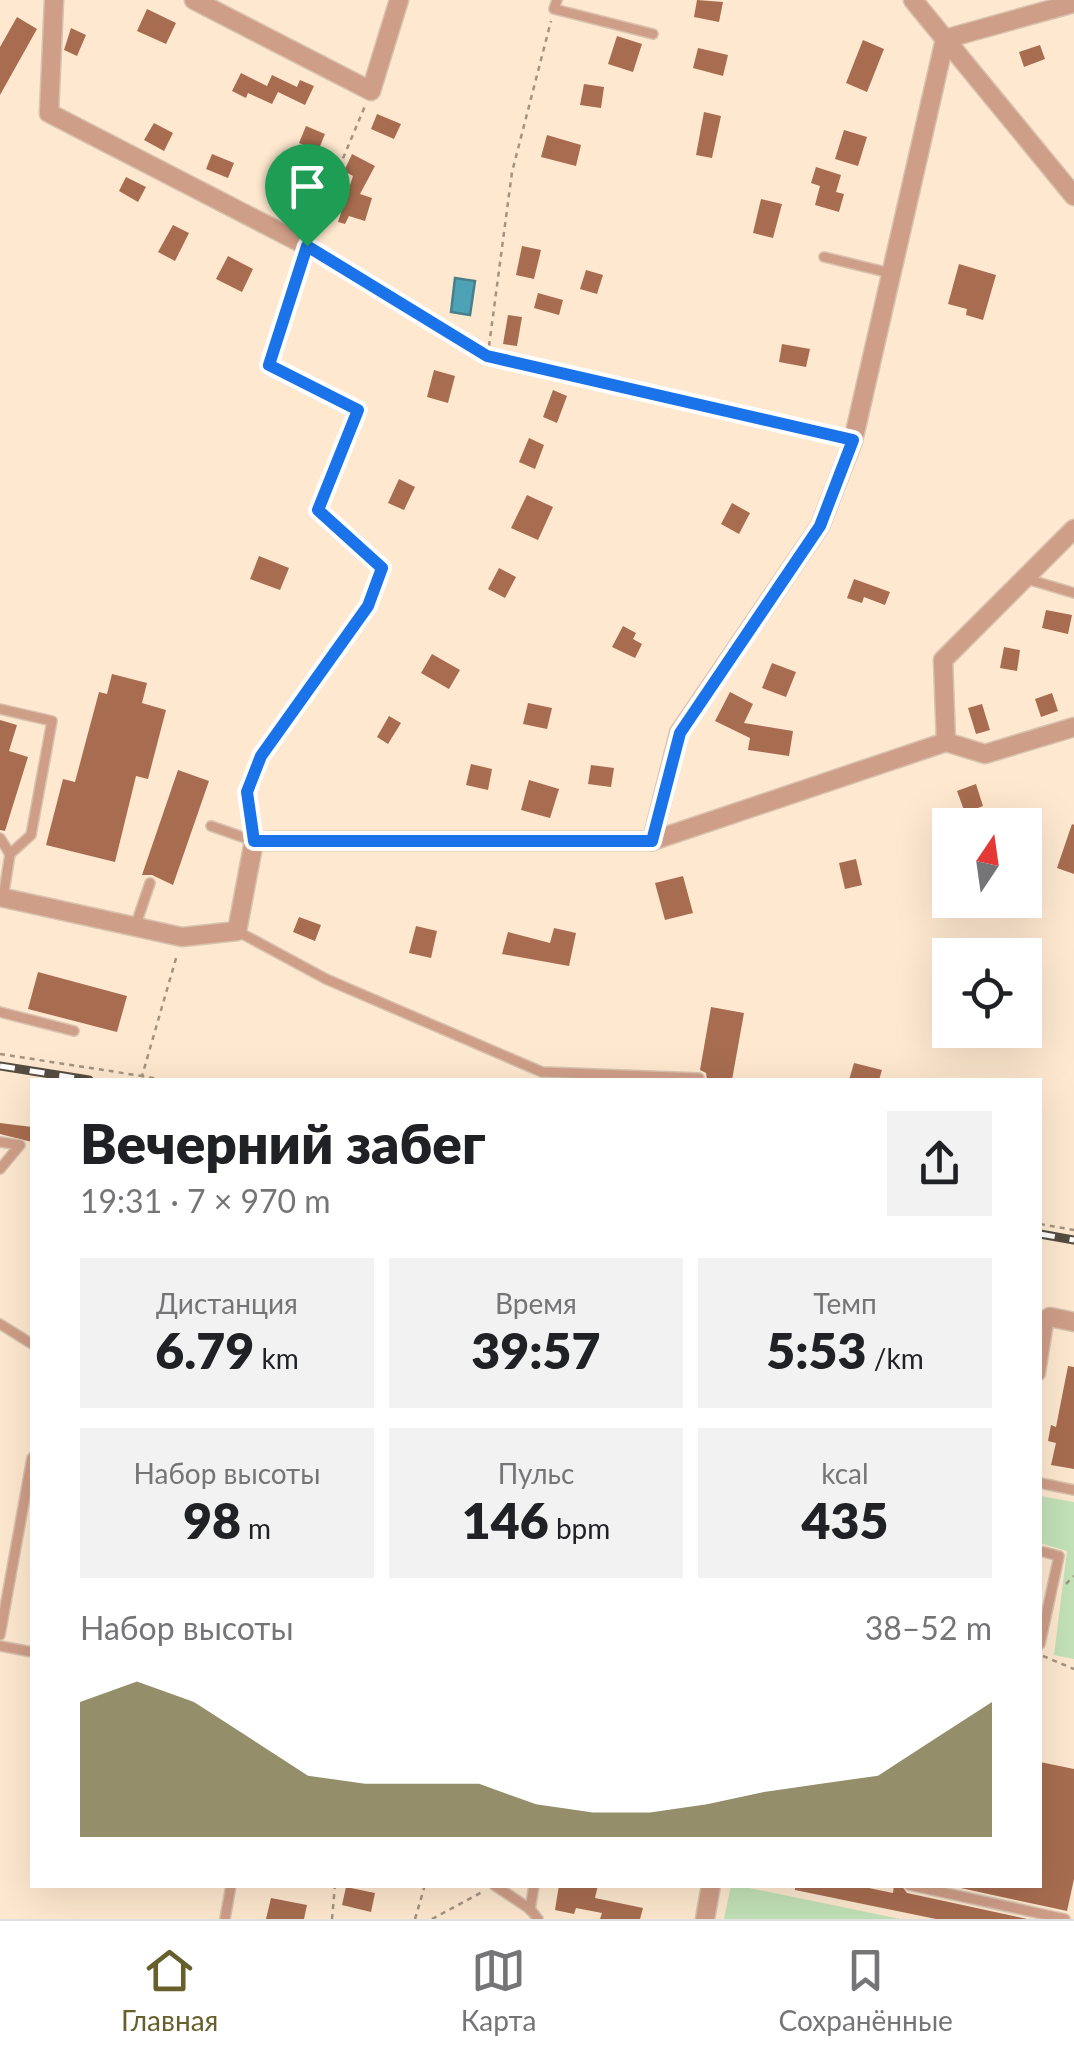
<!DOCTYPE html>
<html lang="ru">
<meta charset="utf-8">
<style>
:root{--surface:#fff;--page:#f2f2f2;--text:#202124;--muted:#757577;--line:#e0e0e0;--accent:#68602c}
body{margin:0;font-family:Lato,sans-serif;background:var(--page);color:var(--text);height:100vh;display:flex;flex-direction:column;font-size:38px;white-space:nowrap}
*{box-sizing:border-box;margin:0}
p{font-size:32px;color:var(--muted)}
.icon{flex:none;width:55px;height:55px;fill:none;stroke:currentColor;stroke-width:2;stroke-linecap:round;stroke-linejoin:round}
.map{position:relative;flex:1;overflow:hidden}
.details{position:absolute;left:30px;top:1078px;width:1012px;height:810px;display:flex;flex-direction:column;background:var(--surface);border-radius:0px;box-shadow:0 10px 40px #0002}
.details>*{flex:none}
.needle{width:65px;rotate:13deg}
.buttons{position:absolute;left:932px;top:808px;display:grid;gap:20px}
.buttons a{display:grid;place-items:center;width:110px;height:110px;border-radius:0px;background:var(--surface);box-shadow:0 10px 40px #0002;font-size:50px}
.pin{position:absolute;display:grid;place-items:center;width:85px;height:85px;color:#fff;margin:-102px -42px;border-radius:50% 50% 50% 0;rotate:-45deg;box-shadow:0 0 10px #0007}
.pin .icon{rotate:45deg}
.round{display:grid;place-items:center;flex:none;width:105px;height:105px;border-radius:0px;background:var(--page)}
.summary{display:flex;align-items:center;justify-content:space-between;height:170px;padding:0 50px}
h1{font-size:55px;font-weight:800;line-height:75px}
.stats{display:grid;grid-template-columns:repeat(3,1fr);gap:15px;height:170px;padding:10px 50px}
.stats div{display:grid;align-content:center;border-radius:0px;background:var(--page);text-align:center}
.stats b{font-size:50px;font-weight:800}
.stats small{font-size:28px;font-weight:400}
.stats p{font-size:28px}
.chart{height:280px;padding:20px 50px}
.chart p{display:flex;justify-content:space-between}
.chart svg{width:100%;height:180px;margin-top:10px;fill:var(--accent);opacity:.7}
.dock{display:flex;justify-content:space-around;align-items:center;height:140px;border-top:2px solid var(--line);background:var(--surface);font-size:28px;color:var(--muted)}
.dock a{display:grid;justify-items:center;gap:5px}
.dock .current{color:var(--accent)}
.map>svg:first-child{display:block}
</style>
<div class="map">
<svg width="1074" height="1919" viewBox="0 0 1074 1919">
<rect width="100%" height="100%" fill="#fee8cf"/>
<!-- green -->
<g fill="#c3e2b8">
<polygon points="1040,1496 1074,1502 1074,1659 1054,1655 1067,1551 1040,1543"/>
<polygon points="731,1885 735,1885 900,1919 724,1919"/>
</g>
<!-- water -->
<polygon fill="#4da2b6" stroke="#47808b" stroke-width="2.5" points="455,278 475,281 470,315 451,312"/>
<!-- building -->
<g fill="#a86d50">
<polygon points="697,0 723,2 719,22 694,17"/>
<polygon points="147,9 176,23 166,44 137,31"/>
<polygon points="17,17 37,29 0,95 0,47"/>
<polygon points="71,28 86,35 77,56 64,50"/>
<polygon points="617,36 642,44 633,72 608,64"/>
<polygon points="863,40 884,49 867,92 846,83"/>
<polygon points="1040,45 1045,59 1024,67 1019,52"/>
<polygon points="698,48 728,55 723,76 693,68"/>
<polygon points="241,73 267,86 272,75 297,87 300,80 314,86 305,105 278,92 272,104 248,93 246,98 232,91"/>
<polygon points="584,84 604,87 601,108 580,105"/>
<polygon points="704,112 721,116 712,158 696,155"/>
<polygon points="377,114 401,124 394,139 371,129"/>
<polygon points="154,123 173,133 164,151 144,140"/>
<polygon points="306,126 325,134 318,151 299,143"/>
<polygon points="844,130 867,137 858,166 835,159"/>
<polygon points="547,135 581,145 576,166 541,157"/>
<polygon points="212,154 234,163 228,178 206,169"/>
<polygon points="352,154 375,166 360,194 372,198 365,221 349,216 345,224 338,222 353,176 344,171"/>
<polygon points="816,167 841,175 836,192 844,194 839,212 815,205 820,186 811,183"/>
<polygon points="126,177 146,187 138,202 119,191"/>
<polygon points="761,199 782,204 773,238 753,233"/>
<polygon points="173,225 189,233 175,261 158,252"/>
<polygon points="522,246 541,250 534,279 516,275"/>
<polygon points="228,256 253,269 242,292 216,279"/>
<polygon points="959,264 996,275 983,320 966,315 967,309 948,304"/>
<polygon points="586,270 603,275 597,294 580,289"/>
<polygon points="538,293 563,300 559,315 534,308"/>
<polygon points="508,315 522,317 517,346 503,344"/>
<polygon points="782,344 810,349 806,367 779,362"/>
<polygon points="434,370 455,376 448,403 427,397"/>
<polygon points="553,390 567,396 557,423 543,417"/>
<polygon points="529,438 544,445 535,469 519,462"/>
<polygon points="399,479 415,487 404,510 388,503"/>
<polygon points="527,495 553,507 538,540 511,528"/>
<polygon points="732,503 750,513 739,534 721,524"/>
<polygon points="259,556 289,568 280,590 250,579"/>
<polygon points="499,568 516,577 505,598 488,589"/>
<polygon points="854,579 890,592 885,605 864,597 862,603 847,598"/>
<polygon points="1046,610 1072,615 1068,634 1042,628"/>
<polygon points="623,626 636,633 633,639 642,644 635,658 612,647"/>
<polygon points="1004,647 1020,650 1017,671 1000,668"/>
<polygon points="432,654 460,670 449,689 421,673"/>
<polygon points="772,663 796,672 786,697 762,688"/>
<polygon points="112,674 147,683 142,703 166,710 148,779 136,776 115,862 46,845 63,779 75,782 99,692 107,694"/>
<polygon points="730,692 753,704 744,723 793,731 789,756 748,750 750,738 715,721"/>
<polygon points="1052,693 1058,711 1041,717 1035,699"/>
<polygon points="528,703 552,708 547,729 523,724"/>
<polygon points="982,704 990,730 976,734 968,708"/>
<polygon points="389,716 401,723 388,744 377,737"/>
<polygon points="0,720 17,725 9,751 28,757 5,831 0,830"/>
<polygon points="471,764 492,769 488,790 466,785"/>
<polygon points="591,765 614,768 611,787 588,784"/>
<polygon points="178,770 209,781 173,885 152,875 142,875"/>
<polygon points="529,780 559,789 550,818 521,810"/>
<polygon points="976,784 983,806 965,813 957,791"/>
<polygon points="1072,824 1074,825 1074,874 1057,868"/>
<polygon points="856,859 862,885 845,889 839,863"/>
<polygon points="683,876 693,913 665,920 655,883"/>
<polygon points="299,917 321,925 315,941 293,932"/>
<polygon points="416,926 437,931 431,958 409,953"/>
<polygon points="554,928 576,933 569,966 502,954 508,932 550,943"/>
<polygon points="38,972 127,996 117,1032 28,1009"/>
<polygon points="711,1007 744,1013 732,1080 707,1080 706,1073 700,1070"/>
<polygon points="854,1063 882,1070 879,1080 849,1080"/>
<polygon points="0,1123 32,1127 32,1142 0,1134"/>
<polygon points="1068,1366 1074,1367 1074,1469 1051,1465 1056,1443 1048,1441 1051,1425 1056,1427"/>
<polygon points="1040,1762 1074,1769 1074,1879 1067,1911 947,1885 1040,1885"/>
<polygon points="559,1885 598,1885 595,1898 643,1908 640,1919 600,1919 602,1913 576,1908 574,1914 555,1910"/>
<polygon points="795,1885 854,1885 893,1893 894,1885 901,1885 907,1893 1027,1919 936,1919 795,1890"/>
<polygon points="346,1887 375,1893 371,1912 342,1905"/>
<polygon points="271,1898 307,1905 304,1919 266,1919"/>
</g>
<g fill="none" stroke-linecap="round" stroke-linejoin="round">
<!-- service casing -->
<g stroke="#d7c3ae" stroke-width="12">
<g id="service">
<polyline points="557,0 554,9 653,34"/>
<polyline points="824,257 890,273"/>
<polyline points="487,356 853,441"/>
<polyline points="1027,579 1074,593"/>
<polyline points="0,709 52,721 31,835 10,854 3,898"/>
<polyline points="211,826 254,841 247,791 261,756 368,606 382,568"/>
<polyline points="0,838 10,854"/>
<polyline points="135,927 150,883"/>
<polyline points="237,931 326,979 542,1072 699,1078"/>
<polyline points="0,1012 74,1031"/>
<polyline points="0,1142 20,1145 0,1169"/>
<polyline points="0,1324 32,1344"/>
<polyline points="1040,1375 1049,1319"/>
<polyline points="1040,1483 1074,1490"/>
<polyline points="1040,1551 1059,1556 1040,1644"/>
<polyline points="0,1635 32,1458"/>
<polyline points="0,1646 32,1652"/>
<polyline points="494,1885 530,1909 538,1919"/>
<polyline points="909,1885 1065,1919"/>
<polyline points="530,1910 534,1885"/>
<polyline points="225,1919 231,1885"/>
</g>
</g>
<!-- minor casing -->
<g stroke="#d7c3ae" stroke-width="21">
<g id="minor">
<polyline points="54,0 49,113 307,246"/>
<polyline points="194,0 371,91 399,0"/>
<polyline points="913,0 1074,196"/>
<polyline points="946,742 943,660 1074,529"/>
<polyline points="652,841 679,733 820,526 853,441 945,39 1074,3"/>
<polyline points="0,897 182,937 237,931 254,841 652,841 946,742 985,754 1074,727"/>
<polyline points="1040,1323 1050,1317 1074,1322"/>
<polyline points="705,1919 711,1885"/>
</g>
</g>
<!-- path -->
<g stroke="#a39482" stroke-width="2.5" stroke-dasharray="5 5" stroke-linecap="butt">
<polyline points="312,232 365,106"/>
<polyline points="321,254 476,349"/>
<polyline points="301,263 269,365 358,410 318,510 372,559"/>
<polyline points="489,346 512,172 551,21"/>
<polyline points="0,1054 142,1076 141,1080"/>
<polyline points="164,1080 142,1076 177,955"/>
<polyline points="1040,1224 1074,1230"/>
<polyline points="1066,1584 1074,1576"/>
<polyline points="1043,1656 1074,1669"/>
<polyline points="332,1919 335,1885"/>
<polyline points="415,1919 425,1885"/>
<polyline points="432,1919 484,1891"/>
</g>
<!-- service -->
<use href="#service" stroke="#cf9e88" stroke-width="9"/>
<!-- minor -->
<use href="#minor" stroke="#cf9e88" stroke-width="18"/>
<!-- rail casing -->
<g stroke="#564c41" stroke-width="9">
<g id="rail">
<polyline points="0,1066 89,1080"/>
<polyline points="1040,1234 1074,1240"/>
</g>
</g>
<!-- rail -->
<use href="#rail" stroke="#fff" stroke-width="5" stroke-dasharray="15" stroke-linecap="butt"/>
</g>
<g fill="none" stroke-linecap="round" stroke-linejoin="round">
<!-- route casing -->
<g stroke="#fff" stroke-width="20">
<polygon id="route" points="307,246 487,356 853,440 820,526 680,733 652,841 254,841 247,792 261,756 368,606 382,568 318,510 358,410 269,365"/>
</g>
<!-- route -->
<use href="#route" stroke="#1a73e8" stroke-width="12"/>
</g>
</svg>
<div class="buttons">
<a><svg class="needle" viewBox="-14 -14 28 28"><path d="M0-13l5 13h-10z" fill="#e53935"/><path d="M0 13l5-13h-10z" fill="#757577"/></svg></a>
<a><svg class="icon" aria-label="locate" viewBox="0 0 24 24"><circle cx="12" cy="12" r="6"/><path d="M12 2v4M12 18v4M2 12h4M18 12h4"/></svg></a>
</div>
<div class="pin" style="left:307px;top:246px;background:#1e9e55"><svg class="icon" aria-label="arrive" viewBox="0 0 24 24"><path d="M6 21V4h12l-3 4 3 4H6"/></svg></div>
<section class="details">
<div class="summary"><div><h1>Вечерний забег</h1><p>19:31 · 7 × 970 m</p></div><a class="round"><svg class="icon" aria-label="share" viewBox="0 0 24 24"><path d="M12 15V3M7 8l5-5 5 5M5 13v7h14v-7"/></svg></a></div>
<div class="stats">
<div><p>Дистанция</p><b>6.79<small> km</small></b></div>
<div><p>Время</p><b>39:57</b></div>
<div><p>Темп</p><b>5:53<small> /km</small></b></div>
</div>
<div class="stats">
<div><p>Набор высоты</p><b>98<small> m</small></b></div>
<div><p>Пульс</p><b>146<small> bpm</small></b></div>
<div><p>kcal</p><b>435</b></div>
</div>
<div class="chart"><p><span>Набор высоты</span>38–52 m</p>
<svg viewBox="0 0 160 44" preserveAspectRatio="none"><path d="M0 44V11L10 6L20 11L30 20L40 29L50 31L60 31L70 31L80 36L90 38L100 38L110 36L120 33L130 31L140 29L150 20L160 11V44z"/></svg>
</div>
</section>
</div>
<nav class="dock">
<a class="current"><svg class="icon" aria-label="home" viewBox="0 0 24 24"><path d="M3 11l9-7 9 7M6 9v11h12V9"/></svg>Главная</a>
<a><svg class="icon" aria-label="map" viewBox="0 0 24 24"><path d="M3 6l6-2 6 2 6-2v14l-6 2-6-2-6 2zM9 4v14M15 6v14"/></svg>Карта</a>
<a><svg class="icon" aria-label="saved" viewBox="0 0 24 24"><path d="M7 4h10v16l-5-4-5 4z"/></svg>Сохранённые</a>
</nav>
